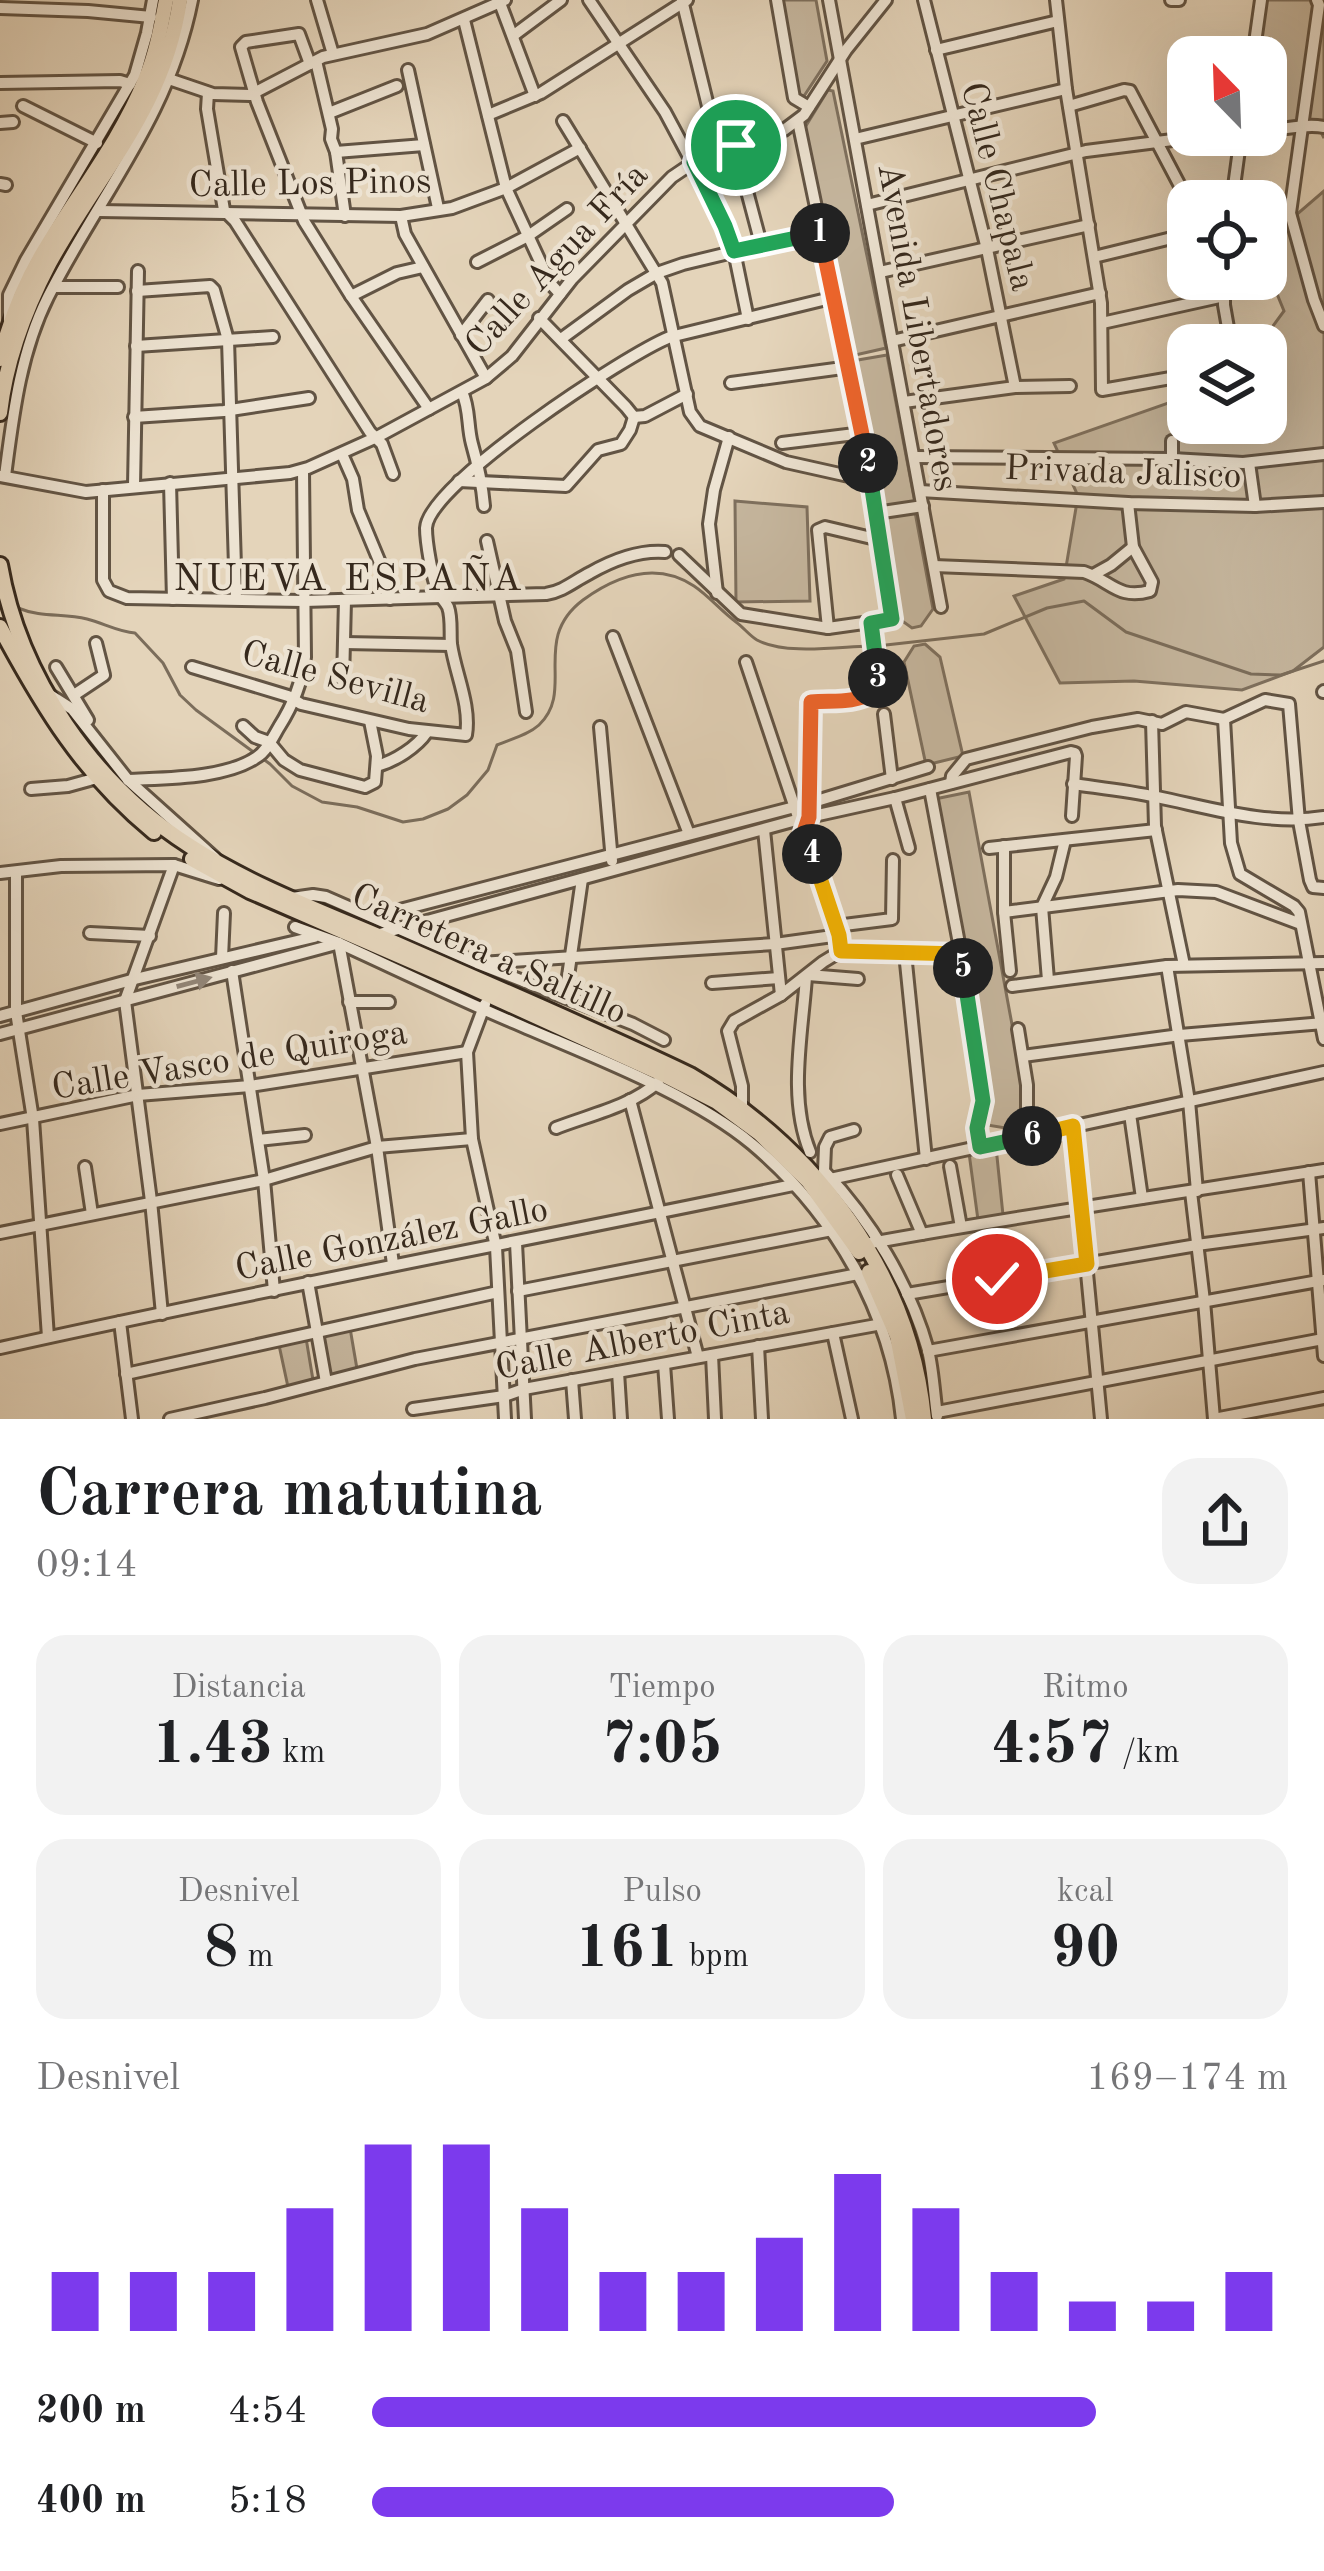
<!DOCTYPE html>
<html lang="es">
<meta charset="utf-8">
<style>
:root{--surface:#fff;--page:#f2f2f2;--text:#202124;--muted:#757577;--accent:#7c3aed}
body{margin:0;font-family:"Old Standard TT",serif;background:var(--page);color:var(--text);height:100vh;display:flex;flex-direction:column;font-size:45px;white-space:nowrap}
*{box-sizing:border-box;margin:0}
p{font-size:39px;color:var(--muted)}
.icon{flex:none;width:66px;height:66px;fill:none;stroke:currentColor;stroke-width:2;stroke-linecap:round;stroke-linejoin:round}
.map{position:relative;height:1419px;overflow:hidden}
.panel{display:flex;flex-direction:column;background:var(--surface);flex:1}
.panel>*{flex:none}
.needle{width:78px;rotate:337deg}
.controls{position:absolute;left:1167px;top:36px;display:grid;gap:24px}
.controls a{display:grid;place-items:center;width:120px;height:120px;border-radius:24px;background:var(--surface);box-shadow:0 12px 48px #0002;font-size:60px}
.pin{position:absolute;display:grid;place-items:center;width:102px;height:102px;color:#fff;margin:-51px;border:6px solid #fff;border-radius:50%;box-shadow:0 3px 12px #0007}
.km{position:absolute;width:60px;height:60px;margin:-30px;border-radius:50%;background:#222;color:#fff;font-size:33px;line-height:60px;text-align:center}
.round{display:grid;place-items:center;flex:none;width:126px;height:126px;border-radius:36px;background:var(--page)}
.headline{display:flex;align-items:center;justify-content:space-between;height:204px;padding:0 36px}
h1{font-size:66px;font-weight:800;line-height:90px}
.metrics{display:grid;grid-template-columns:repeat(3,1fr);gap:18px;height:204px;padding:12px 36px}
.metrics div{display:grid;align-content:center;border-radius:30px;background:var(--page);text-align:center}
.metrics b{font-size:60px;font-weight:800}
.metrics small{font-size:33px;font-weight:400}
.metrics p{font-size:33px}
.chart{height:336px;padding:24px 36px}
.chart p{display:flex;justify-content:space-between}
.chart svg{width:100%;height:216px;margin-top:12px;stroke:var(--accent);stroke-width:6}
ul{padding:0 36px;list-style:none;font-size:39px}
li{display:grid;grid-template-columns:192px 144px 1fr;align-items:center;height:90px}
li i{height:30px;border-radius:15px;background:var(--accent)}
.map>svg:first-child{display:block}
</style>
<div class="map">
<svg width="1324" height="1419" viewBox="0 0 1324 1419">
<rect width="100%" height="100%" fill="#e4d4ba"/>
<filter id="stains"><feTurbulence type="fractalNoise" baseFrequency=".00167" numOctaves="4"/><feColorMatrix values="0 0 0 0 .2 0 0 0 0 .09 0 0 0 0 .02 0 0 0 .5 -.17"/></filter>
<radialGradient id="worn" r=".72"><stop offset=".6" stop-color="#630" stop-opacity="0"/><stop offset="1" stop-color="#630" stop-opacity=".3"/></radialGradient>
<!-- green -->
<g fill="#c6b79f" stroke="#7e705e" stroke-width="3">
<polygon points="781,0 816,0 827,61 804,96 799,95"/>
<polygon points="1260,0 1324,0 1324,138 1321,132 1266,130 1266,57 1253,57"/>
<polygon points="828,90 833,91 886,348 851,356 804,129"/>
<polygon points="1324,191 1324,647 1293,671 1242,690 1134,681 1060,683 1014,596 1064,579 1078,496 1054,443 1188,396 1188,423 1266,423 1266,345 1259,345 1284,311 1266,267 1266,241"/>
<polygon points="887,355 915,503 879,509 852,361"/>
<polygon points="735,501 807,507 810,601 736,602"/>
<polygon points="915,512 933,609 921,626 912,628 898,618 881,517"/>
<polygon points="925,644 940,657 963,756 926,765 904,662 914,646"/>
<polygon points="969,792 1023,1084 1018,1130 981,1124 935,799"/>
<polygon points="996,1147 1003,1215 978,1220 969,1153"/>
<polygon points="350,1328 357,1369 329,1376 322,1335"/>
<polygon points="306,1338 313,1380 288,1387 279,1345"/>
</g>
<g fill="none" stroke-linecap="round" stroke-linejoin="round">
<!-- stream -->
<g stroke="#7b6d5b" stroke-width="3">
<path d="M 18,608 C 42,618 63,613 87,619 C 103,623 119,632 135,633 L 163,663 L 180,695 L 196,710 L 270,764 L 292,786 L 322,802 L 357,807 L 403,822 L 423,819 L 448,809 L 467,795 L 488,770 L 497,745 C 511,739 528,735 539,725 C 576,690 530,640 583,600 C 616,576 656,561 694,586 C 709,596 721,611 736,622 C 743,627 750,636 757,640 C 785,655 837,647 868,646"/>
<polyline points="877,646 984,634 1047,608 1084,601 1126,632 1251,674 1281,675 1324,661"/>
</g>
<!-- minor casing -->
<g stroke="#625444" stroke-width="16">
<g id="minor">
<polyline points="317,0 333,54"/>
<polyline points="589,0 665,112 726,226 734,251 748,319"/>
<polyline points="682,0 719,151"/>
<polyline points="777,0 794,98 809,107"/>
<polyline points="829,0 941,607"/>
<polyline points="924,0 987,249 1015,387"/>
<polyline points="1056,0 1066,89 1101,303 1102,390 1188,375"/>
<polyline points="1171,0 1179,0"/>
<polyline points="1317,0 1319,5 1290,213 1314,300 1324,326"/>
<polyline points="500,3 535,96"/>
<polyline points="0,8 88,11 151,17"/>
<polyline points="464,20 506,188 550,283 560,294"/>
<polyline points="514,35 561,0"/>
<polyline points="936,50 1058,21"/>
<polyline points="1253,57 1261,0"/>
<polyline points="316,61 332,129 331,139 336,152 345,216"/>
<polyline points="310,64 299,34 246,42 241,47 257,102 304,221 351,296 429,409"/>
<polyline points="408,70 438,208"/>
<polyline points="163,77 213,94 250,95 323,57 427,34 505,0"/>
<polyline points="0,83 120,81 130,84"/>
<polyline points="208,93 207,109 224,210 235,221 370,432 382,444 393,474"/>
<polyline points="23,106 97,143"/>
<polyline points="1069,106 1124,90 1130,91 1188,201"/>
<polyline points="329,113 397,86"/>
<polyline points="488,115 541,93 687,0"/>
<polyline points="563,121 662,283 690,412 700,426 786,462 871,481"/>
<polyline points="0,123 13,122"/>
<path d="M 1266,130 C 1285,130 1305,123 1324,127"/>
<polyline points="855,139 1066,89"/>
<polyline points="336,152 424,145"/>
<polyline points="744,180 761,244"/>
<polyline points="0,184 6,185"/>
<polyline points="1232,201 1241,135"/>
<polyline points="867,205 1086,151 1212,135"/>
<polyline points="99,211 401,216 452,208 506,188 580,148"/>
<polyline points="401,216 405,234 486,378"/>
<polyline points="1266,225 1290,213"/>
<polyline points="1094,257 1188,234"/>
<polyline points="477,262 528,236 567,209"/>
<polyline points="880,272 1089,225"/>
<polyline points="1224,279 1224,305 1231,345"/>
<polyline points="54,287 118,287"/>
<polyline points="137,291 210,286 214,290 228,340 236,599"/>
<polyline points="351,296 397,273 423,267"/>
<polyline points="539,318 626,407 634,417"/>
<polyline points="9,320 9,295 26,260 135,75 147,33 153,0"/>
<polyline points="1102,323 1224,296"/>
<polyline points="461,335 488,300"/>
<polyline points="561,339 628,290 657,273 683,264 820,231"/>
<polyline points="892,341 1100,293"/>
<polyline points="136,346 273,337"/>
<polyline points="731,383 850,367"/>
<path d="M 462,392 C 470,409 467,426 472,444 C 478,465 482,483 484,506"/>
<polyline points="904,402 1015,387 1070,386"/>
<polyline points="134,417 224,411 309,398"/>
<polyline points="634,417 645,416 687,394"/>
<polyline points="782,443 863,433"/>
<polyline points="342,454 353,479 358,510 388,582 390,599"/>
<polyline points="914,457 1172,459 1243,463 1324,454"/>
<polyline points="1172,459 1172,441"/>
<polyline points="1249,463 1255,506"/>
<polyline points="0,476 86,492 290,473 308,468 377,437 486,378 512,356 572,279 672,177 700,158 784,130 804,115 846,50 886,0"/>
<path d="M 5,476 C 13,415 20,353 48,297 C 100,194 169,117 192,0"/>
<polyline points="459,481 566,486 598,450 621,444 630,430 634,417"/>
<polyline points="170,483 173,599"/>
<polyline points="134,486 138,271"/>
<path d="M 103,490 L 103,580 L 109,591 L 127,598 L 304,601 L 546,594 C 564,591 574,581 590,573 C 611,561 639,550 665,552"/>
<polyline points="920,491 1128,503 1255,506 1324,502"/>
<polyline points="876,513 923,506"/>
<polyline points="487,541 505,621 517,651 526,712"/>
<polyline points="679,555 741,614 828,628 892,619 863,433 798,121"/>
<path d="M 934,566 L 1084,572 C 1111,581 1118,600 1150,591 L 1152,582 L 1133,547 L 1128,503"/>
<polyline points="1093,575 1111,565 1133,547"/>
<polyline points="717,593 709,524 714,490 729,437"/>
<polyline points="828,628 818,530 825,527 880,540"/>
<polyline points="613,637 689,834"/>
<polyline points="344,643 451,645"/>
<polyline points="746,662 840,942"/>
<polyline points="56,667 88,720"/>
<path d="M 192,667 L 288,696 L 301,704 L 409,729 L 466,735 C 471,705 455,673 451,644 C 450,632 452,618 448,607 C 445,601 440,597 438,592 C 432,578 426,542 426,528 C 428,484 627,354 670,337 L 835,297"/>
<polyline points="343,682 345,600"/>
<polyline points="1323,692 1324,691"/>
<polyline points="50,695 72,709 128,780 215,858"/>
<polyline points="74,695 104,675 96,643"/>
<polyline points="884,714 892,779"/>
<polyline points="1224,719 1231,843 1240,874 1294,906 1299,912 1324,1039"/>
<polyline points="1224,719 1265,700 1289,704 1299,821 1310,880 1313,887 1324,888"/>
<polyline points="1152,721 1155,826 1184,965"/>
<polyline points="243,726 255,737 269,742 284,760 300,770 365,787 375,782 377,756 370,721"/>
<polyline points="600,727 612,861"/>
<path d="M 377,766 C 395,761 417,747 427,732"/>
<path d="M 128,780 C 166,778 225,779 257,757 C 267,751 273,737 279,727 C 293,705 302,683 305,657 L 303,471"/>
<polyline points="951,783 952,776 966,759 1092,727 1138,719 1162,724 1186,712 1224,719"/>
<path d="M 1073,784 C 1101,788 1129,791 1157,797 C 1211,808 1268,826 1324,817"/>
<polyline points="31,789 68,786 97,778"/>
<polyline points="930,789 961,954 983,1101 977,1128 980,1147"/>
<polyline points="895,798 909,848"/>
<path d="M 810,806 L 809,708 L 811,702 C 823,701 837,704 849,702 C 894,693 873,656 871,623"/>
<polyline points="764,830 781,995"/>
<polyline points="1004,846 1004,912 1010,971"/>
<polyline points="989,848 1156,830"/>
<polyline points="16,872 16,1012 33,1119 48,1337"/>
<polyline points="0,873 61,866 174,865 219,879"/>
<polyline points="292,898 313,895 326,897 477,963 633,1024 664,1040"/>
<polyline points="1004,912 1178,890 1216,892 1301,924"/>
<polyline points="373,917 810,803 928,767"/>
<polyline points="836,926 892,919 893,860"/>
<path d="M 295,927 L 339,943 C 398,970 456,998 515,1023 C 588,1055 691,1093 752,1144 C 835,1214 891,1311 902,1419"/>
<polyline points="90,933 150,936"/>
<polyline points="376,935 800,819 895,798 1071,752 1075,753 1076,756 1072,816"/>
<polyline points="339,943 377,1147 393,1264"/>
<polyline points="905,953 926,1159"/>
<polyline points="222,958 224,913"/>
<polyline points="481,963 775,944 840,935"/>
<polyline points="1167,966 1189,1101 1197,1191"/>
<polyline points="232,971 264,1180 274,1291"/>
<polyline points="808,975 858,979"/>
<path d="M 806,977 C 802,1035 788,1098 810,1152"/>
<polyline points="1048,980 1042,907 1056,877 1065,840"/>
<polyline points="712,983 779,978"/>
<polyline points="1012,986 1167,966 1324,963"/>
<polyline points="565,997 582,879"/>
<polyline points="349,1002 389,1002"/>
<polyline points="485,1004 467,1052 472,1139 496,1247 505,1419"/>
<polyline points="0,1016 135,979 314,937"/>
<polyline points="1018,1029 1027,1085 1027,1137"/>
<polyline points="0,1034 336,944"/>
<polyline points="1023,1056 1180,1035 1324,1023"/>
<polyline points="630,1100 698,1357"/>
<polyline points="742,1107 742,1086 728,1031 734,1021 781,995 823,962 841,951 961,954"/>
<polyline points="1130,1114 1142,1198"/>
<polyline points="0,1124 138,1095 250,1086 467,1052"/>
<polyline points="1073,1127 1101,1419"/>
<path d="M 556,1128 C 589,1115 632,1106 658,1082"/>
<path d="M 854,1130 L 830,1137 L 825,1147 L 824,1171 C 870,1219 910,1285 928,1350 C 933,1371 934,1394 937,1416"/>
<polyline points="258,1140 305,1135"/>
<polyline points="950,1166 961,1227"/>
<polyline points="85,1167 92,1214"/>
<polyline points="1309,1172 1324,1356"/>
<polyline points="897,1175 922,1234"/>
<polyline points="821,1181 1324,1072"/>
<polyline points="1191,1192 1204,1301 1214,1419 1324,1398"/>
<polyline points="0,1233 264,1180 377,1147 472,1139"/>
<polyline points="516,1243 525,1419"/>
<path d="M 865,1244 C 1017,1216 1171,1194 1324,1170"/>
<polyline points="308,1282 326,1382"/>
<polyline points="518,1291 832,1230"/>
<polyline points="907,1294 1197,1245 1324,1228"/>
<polyline points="162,1314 151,1201 125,1001 174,865"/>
<polyline points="120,1322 132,1419"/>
<polyline points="833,1333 852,1419"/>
<polyline points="758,1346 762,1419"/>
<path d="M 0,1348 C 263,1289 529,1240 793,1185"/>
<polyline points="928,1351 1324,1280"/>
<polyline points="712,1355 715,1419"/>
<polyline points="664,1364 668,1419"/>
<polyline points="618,1372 621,1419"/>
<polyline points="126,1374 498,1292"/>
<polyline points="572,1380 575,1419"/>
<polyline points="413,1409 504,1396 524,1389 882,1324"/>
<polyline points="937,1412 1323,1339"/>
<polyline points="170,1419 265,1398 415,1359 858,1274"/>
</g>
</g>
<!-- major casing -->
<g stroke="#36291d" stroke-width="20">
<g id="major">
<path d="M 0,359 C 9,324 23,287 41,256 C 75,197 119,144 145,80 C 156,54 161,27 166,0"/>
<path d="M 0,413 C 6,361 25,310 49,264 C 99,172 164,109 180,0"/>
<path d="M 0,565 C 19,677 94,785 190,846 C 253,887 328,914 397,944 C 495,987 594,1029 690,1075 C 815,1148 910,1272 924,1419"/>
<path d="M 0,627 C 43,707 83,774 154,832"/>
<polyline points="192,859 250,891 469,986 664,1075 717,1102 759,1133 808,1181 859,1252"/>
<polyline points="869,1272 897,1336 913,1419"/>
</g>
</g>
<!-- minor -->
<use href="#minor" stroke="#ede3d2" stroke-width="10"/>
<!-- major -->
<use href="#major" stroke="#e4d4ba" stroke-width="14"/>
</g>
<!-- one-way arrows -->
<defs><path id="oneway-solid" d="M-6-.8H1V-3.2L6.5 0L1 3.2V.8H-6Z" transform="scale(3)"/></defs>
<use fill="#928678" href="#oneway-solid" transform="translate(194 982) rotate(-15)"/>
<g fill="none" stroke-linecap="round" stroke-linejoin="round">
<!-- split-1 casing -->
<g stroke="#fff" stroke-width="24">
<polyline id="split-1" points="736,145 694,162 725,226 734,251 820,233"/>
</g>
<!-- split-2 casing -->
<g stroke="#fff" stroke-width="24">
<polyline id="split-2" points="820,233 868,463"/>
</g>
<!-- split-3 casing -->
<g stroke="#fff" stroke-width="24">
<polyline id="split-3" points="868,463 892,619 871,623 878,678"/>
</g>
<!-- split-4 casing -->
<g stroke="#fff" stroke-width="24">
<path id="split-4" d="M 812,854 L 804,832 L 809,817 L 811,702 C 834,700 852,704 874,692 L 878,678"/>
</g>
<!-- split-5 casing -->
<g stroke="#fff" stroke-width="24">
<polyline id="split-5" points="812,854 839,935 841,951 961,954 963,968"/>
</g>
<!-- split-6 casing -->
<g stroke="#fff" stroke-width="24">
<polyline id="split-6" points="963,968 983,1101 977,1128 980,1147 1032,1136"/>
</g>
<!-- split-7 casing -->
<g stroke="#fff" stroke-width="24">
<polyline id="split-7" points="997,1279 1087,1264 1073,1126 1032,1136"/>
</g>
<!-- split-1 -->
<use href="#split-1" stroke="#22a559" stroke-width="15"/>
<!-- split-2 -->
<use href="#split-2" stroke="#f0652b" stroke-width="15"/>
<!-- split-3 -->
<use href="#split-3" stroke="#22a559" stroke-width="15"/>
<!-- split-4 -->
<use href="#split-4" stroke="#f0652b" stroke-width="15"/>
<!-- split-5 -->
<use href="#split-5" stroke="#f5b400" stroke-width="15"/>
<!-- split-6 -->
<use href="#split-6" stroke="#22a559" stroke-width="15"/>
<!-- split-7 -->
<use href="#split-7" stroke="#f5b400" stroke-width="15"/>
</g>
<g text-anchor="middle" stroke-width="9" stroke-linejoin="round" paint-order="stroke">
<!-- street labels -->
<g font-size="36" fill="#36291d" stroke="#ede3d2">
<text transform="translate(310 181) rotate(-1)" y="13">Calle Los Pinos</text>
<text transform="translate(1000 186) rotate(76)" y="13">Calle Chapala</text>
<text transform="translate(555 258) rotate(-47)" y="13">Calle Agua Fría</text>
<text transform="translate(920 327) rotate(80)" y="13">Avenida Libertadores</text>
<text transform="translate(1123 470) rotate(2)" y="13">Privada Jalisco</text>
<text transform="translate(336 675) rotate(15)" y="13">Calle Sevilla</text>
<text transform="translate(490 952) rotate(24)" y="13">Carretera a Saltillo</text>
<text transform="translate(229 1058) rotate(-9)" y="13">Calle Vasco de Quiroga</text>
<text transform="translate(391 1237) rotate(-11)" y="13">Calle González Gallo</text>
<text transform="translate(642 1338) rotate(-11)" y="13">Calle Alberto Cinta</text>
</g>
<!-- neighbourhood labels -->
<g font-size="39" letter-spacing="3" fill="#36291d" stroke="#ede3d2">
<text x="349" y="590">NUEVA ESPAÑA</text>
</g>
</g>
<rect width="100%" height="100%" filter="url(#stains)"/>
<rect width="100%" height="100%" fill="url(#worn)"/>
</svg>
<div class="controls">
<a><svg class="needle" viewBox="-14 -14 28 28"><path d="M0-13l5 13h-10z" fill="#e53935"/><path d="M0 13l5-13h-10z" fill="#757577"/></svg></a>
<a><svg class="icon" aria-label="locate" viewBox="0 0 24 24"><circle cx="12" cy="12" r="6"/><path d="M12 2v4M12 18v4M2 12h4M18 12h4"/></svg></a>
<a><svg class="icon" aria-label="layers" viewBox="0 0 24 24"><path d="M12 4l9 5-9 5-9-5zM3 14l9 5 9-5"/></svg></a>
</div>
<div class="pin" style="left:736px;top:145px;background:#1e9e55"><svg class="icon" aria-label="arrive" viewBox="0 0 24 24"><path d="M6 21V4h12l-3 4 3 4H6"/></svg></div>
<div class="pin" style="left:997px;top:1279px;background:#d93025"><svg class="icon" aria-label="check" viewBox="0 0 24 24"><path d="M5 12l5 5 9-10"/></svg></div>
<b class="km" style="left:820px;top:233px">1</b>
<b class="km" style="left:868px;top:463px">2</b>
<b class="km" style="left:878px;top:678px">3</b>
<b class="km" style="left:812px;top:854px">4</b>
<b class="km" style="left:963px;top:968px">5</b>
<b class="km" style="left:1032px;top:1136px">6</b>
</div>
<section class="panel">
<div class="headline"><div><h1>Carrera matutina</h1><p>09:14</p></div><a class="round"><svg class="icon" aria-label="share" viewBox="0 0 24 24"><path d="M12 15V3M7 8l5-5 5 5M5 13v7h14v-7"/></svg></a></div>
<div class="metrics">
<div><p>Distancia</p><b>1.43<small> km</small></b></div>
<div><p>Tiempo</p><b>7:05</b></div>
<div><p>Ritmo</p><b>4:57<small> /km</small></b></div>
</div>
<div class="metrics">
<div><p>Desnivel</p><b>8<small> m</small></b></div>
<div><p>Pulso</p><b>161<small> bpm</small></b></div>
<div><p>kcal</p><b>90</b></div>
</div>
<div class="chart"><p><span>Desnivel</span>169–174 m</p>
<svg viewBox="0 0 160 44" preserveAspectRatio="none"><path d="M5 44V32M15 44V32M25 44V32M35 44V19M45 44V6M55 44V6M65 44V19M75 44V32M85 44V32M95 44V25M105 44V12M115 44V19M125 44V32M135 44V38M145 44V38M155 44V32"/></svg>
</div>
<ul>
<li><b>200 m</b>4:54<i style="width:79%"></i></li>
<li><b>400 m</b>5:18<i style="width:57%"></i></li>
</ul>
</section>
